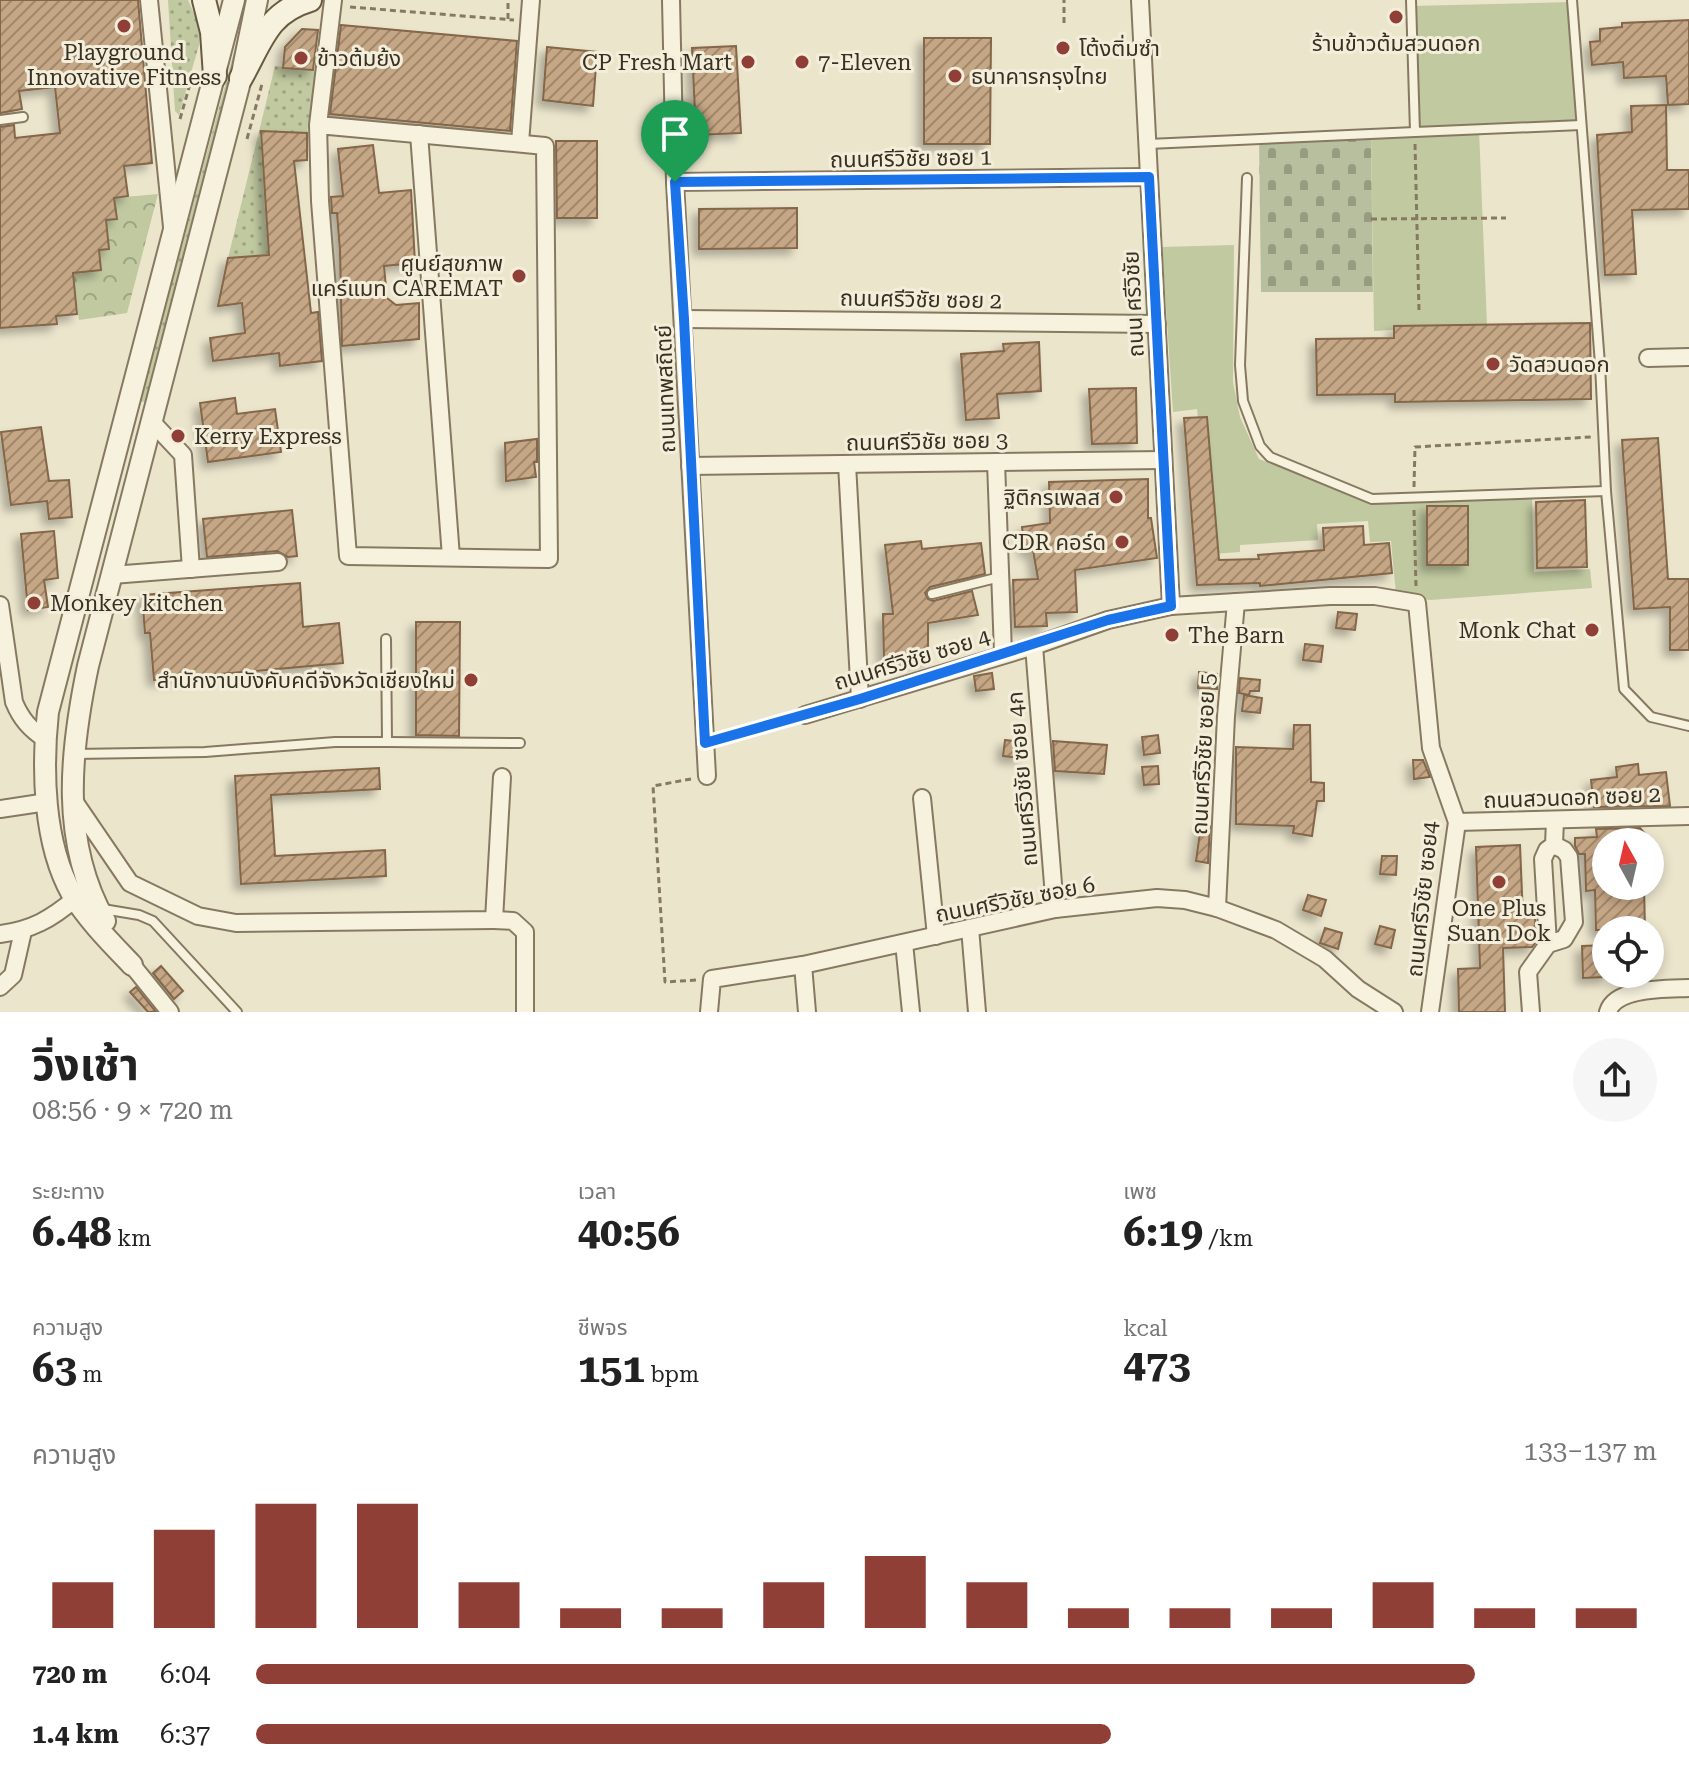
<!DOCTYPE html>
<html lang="th">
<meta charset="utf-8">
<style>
:root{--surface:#fff;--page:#f6f6f6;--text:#222;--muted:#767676;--accent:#903f37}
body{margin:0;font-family:"Roboto Serif","Noto Sans Thai",serif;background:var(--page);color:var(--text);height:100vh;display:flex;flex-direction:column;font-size:30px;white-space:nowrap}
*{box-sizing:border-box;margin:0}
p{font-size:26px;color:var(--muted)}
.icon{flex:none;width:44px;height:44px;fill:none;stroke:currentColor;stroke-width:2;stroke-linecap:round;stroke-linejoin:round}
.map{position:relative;height:1012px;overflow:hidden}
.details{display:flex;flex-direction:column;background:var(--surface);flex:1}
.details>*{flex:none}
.needle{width:52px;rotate:352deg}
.controls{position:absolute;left:1592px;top:828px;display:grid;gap:16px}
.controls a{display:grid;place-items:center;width:72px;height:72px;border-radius:50%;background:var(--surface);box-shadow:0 4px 12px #0003;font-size:40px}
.pin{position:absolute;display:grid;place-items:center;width:68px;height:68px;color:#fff;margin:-82px -34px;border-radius:50% 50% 50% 0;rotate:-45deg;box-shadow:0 0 8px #0007}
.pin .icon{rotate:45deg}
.round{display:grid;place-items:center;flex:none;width:84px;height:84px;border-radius:42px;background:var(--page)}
.head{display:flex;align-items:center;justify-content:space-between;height:136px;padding:0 32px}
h1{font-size:44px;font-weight:700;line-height:60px}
.metrics{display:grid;grid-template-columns:repeat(3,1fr);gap:12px;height:136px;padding:8px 32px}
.metrics div{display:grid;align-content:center}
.metrics b{font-size:40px;font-weight:700}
.metrics small{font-size:22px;font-weight:400}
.metrics p{font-size:22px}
.chart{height:224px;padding:16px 32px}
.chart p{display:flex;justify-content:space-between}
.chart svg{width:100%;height:144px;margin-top:8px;stroke:var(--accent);stroke-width:6}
ul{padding:0 32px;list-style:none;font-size:26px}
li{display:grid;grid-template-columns:128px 96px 1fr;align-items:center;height:60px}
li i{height:20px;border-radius:10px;background:var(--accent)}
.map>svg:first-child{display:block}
</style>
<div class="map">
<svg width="1689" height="1012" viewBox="0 0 1689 1012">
<defs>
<pattern id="grass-dots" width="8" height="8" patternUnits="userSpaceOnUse" patternTransform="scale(2)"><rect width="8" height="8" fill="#c0c9a0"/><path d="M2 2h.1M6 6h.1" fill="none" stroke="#9da482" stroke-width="1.8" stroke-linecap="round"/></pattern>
<pattern id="forest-crowns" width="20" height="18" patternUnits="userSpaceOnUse" patternTransform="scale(2)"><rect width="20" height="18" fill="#c0c9a0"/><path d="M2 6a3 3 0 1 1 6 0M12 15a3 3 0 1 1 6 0" fill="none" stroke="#9da482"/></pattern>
<pattern id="cemetery-stones" width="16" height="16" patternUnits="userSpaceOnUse" patternTransform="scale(2)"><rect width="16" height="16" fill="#b8bf9e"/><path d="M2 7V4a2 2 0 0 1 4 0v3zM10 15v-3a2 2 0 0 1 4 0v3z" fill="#979c80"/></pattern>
<pattern id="building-hatch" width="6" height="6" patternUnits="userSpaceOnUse" patternTransform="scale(2)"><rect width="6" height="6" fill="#c5a685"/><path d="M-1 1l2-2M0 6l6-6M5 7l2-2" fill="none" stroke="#a1886c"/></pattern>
<filter id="shadow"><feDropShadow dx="-6" dy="6" stdDeviation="4" flood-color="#0004"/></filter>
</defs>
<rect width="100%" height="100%" fill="#ebe5cc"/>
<!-- grass -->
<g fill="url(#grass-dots)">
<polygon points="168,0 188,0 200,27 199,45 179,115 175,111"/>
<polygon points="242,22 248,23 149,401 140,402"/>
<polygon points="275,66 317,71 307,133 262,131 269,255 228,258"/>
</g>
<!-- forest -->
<polygon fill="url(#forest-crowns)" points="158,194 127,313 79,320 73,273 99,250 106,220 117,219 114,198"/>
<!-- cemetery -->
<polygon fill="url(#cemetery-stones)" points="1371,133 1373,292 1261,292 1259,137"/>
<!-- park -->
<g fill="#c0c9a0">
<polygon points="1571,2 1580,125 1479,130 1487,325 1374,331 1371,133 1415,132 1411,6"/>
<polygon points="1234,245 1233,382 1240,417 1259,459 1374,504 1532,497 1534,572 1590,569 1592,588 1430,600 1396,594 1391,541 1370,542 1368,521 1317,524 1318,540 1240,545 1240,552 1212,554 1197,409 1173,412 1162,247"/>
</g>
<!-- building -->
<g fill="url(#building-hatch)" stroke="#846649" stroke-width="2" filter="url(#shadow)">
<polygon points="0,0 138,0 152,163 124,166 128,196 114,198 117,219 106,220 109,249 99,250 101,270 73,273 77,314 56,316 57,324 0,328 0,127 14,125 15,138 60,133 55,87 19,91 22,109 0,113"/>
<polygon points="1689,20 1689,104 1668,105 1666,76 1624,78 1623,62 1592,65 1590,42 1600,41 1600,29 1622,27 1622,23"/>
<polygon points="341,25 517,41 510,131 330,114"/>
<polygon points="302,29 318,30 313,70 283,68 285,47"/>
<polygon points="924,38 991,38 990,144 924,144"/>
<polygon points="736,46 741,133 696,135 692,48"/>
<polygon points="547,47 597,52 593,106 543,100"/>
<polygon points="1666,105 1667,170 1689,170 1689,209 1632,210 1636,274 1605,275 1597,135 1632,132 1631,106"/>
<polygon points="261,131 307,133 307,160 294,161 311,313 318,312 322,361 280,366 279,353 213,361 210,338 245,333 242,303 218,306 228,258 269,255"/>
<polygon points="556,141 597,141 597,218 557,218"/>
<polygon points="373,145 379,193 411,190 415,263 384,266 387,298 396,305 419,303 419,339 342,346 340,251 337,213 332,213 331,197 343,196 338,149"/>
<polygon points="797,208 797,248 699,249 699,209"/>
<polygon points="1590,323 1591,399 1395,402 1395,394 1317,395 1316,339 1394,338 1394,326"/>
<polygon points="1039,342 1041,391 997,394 999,418 966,420 961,354 1004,351 1003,344"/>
<polygon points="1136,388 1137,443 1092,444 1089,389"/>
<polygon points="235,398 237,414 275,409 281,452 208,462 200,403"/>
<polygon points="1207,417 1219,560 1259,559 1258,555 1324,550 1323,528 1363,526 1364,545 1389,543 1392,573 1260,586 1260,583 1197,585 1184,418"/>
<polygon points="41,427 49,481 69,480 72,517 49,519 47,501 11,505 1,432"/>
<polygon points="1658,438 1668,579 1689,579 1689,650 1670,650 1670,607 1634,609 1622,440"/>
<polygon points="537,439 537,462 534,462 536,477 506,481 505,443"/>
<polygon points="1148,479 1148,518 1151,518 1157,558 1075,570 1077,612 1046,613 1047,626 1015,627 1013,580 1038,579 1033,550 1025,551 1022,527 1050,523 1049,482"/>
<polygon points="1585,500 1587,567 1537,568 1536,502"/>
<rect x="1427" y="506" width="41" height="59"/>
<polygon points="292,510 297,556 288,557 277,551 207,557 203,519"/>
<polygon points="54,531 58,578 44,580 48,607 28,610 21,534"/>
<polygon points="921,541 922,549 981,543 985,574 930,587 925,593 928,599 933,601 972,591 978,615 928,623 928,660 884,661 883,614 893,614 885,545"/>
<polygon points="300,583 303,627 339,623 343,663 154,680 150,633 145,633 142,595"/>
<polygon points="1338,612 1357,614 1355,630 1336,628"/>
<polygon points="416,622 460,622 459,736 416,735"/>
<polygon points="1305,644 1323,646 1321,662 1303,660"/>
<polygon points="1199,672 1217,674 1217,689 1198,688"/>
<polygon points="992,673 994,689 976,691 974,676"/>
<polygon points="1240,678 1260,680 1259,691 1250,691 1249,695 1239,693"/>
<polygon points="1244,695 1262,698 1260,713 1242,711"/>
<polygon points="1294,725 1310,725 1311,782 1324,783 1324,801 1317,801 1312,836 1293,833 1294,826 1236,824 1236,747 1293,749"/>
<polygon points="1158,735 1160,753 1144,755 1142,737"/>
<polygon points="1005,740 1023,742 1021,758 1003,756"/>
<polygon points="1053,741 1107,745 1104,774 1055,771"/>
<polygon points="1413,760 1423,760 1430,777 1414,779"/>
<polygon points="1638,764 1639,775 1666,772 1670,806 1594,807 1591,780 1617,777 1616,767"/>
<polygon points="1158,766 1159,784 1144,785 1142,767"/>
<polygon points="379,768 380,789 271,795 275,856 385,850 386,876 241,884 235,776"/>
<polygon points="1201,825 1210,826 1208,863 1196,861"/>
<polygon points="1640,828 1647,836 1615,837 1615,842 1606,842 1606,886 1644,886 1645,930 1596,930 1595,890 1586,891 1585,854 1579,854 1575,846 1575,838 1597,837 1596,829"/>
<polygon points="1520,845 1523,918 1535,917 1536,942 1532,947 1503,948 1505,1012 1459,1012 1458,969 1480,968 1476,847"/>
<polygon points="1382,856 1397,856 1396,875 1380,874"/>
<polygon points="1308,895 1326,900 1321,916 1303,910"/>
<polygon points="1380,926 1395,930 1391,948 1375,944"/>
<polygon points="1325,928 1342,933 1338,949 1320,943"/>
<polygon points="1606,945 1606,977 1583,978 1582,946"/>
<polygon points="161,966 183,991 174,999 153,973"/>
<polygon points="136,987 156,1012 148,1012 130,992"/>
</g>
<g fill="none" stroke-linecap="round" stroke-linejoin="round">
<!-- service casing -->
<g stroke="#877961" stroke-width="12">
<g id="service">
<polyline points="1411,0 1415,132 1581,125"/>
<polyline points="1572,0 1600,364 1606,491 1624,689 1651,717 1689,726"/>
<polyline points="0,120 23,117"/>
<polyline points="1148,144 1415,132"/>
<polyline points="1247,178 1240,365 1243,401 1260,446 1270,457 1372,499 1606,491"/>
<polyline points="932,594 1000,577"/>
<polyline points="387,742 520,743"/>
<polyline points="74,754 205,752 335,742 387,742 386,639"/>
<polyline points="103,909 139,915 153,921 237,1012"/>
</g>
</g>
<!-- minor casing -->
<g stroke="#877961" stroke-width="20">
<g id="minor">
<polyline points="149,0 172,227"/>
<polyline points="671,0 675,182 707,776"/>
<polyline points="1140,0 1171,606"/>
<polyline points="318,125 545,146 549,559 348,556 320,201 318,125 333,0"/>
<polyline points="419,134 451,557"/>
<polyline points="520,143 531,0"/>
<polyline points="675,182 1149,177"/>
<polyline points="684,319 1157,324"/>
<polyline points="1648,358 1689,357"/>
<polyline points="152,422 183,455 191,569"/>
<polyline points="996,462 1003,653"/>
<polyline points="847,464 860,699"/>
<polyline points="690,466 1163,460"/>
<polyline points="112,575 278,562"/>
<path d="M 0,605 L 14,702 C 21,719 30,729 45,739"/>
<polyline points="1034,646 1055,909"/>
<polyline points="805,715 1034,646 1108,620 1171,606 1330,596 1375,596 1417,603 1431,748 1457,822 1430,1012"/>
<polyline points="72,798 130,883 198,916 236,923 494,920 502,777"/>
<polyline points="922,798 936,936"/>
<polyline points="0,809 47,802"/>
<polyline points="1457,822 1689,816"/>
<polyline points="1217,908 1226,716 1236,602"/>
<polyline points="494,920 513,921 525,932 525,1012"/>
<polyline points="970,928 977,1012"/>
<path d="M 0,934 C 32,930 51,919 76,898"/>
<polyline points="904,943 911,1012"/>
<polyline points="1548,944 1543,859 1547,850 1554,845 1555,820"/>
<polyline points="132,965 170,1012"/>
<polyline points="803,965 807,1012"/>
<polyline points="0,987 13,975 23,931"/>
<polyline points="709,1012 712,979 803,965 1055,909 1157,898 1185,900 1217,908 1276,930 1325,959 1358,989 1394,1012"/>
<polyline points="1531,1012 1528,972 1548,944 1564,939 1574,922 1569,857 1564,850 1554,845"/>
<path d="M 1608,1012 C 1615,987 1667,989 1689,988"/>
</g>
</g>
<!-- tertiary casing -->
<g stroke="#877961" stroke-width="24">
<g id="tertiary">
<path d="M 105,921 C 60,842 70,752 88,666 L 241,78 L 257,0"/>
<path d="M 132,965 C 111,943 88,920 72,894 C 43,843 42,768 48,712 L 234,0"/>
</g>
</g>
<!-- secondary casing -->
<g stroke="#695a44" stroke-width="26">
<g id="secondary">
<polyline points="204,0 212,32 215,76"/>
<path d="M 241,78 C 262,41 267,13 310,0"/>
</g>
</g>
<!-- path -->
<g stroke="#877961" stroke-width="3" stroke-dasharray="6 4" stroke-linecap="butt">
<polyline points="350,7 514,20"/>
<polyline points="508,19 508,0"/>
<polyline points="1064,23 1064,0"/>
<polyline points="180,119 192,77"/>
<polyline points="247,139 262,84"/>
<polyline points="1415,144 1419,311"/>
<polyline points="1371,219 1506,218"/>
<polyline points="1414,487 1415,447 1591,437"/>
<polyline points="1414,510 1416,587"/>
<polyline points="720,739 790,719"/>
<polyline points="691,779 653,786 665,982 697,980"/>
</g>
<!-- service -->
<use href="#service" stroke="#f6f2de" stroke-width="8"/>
<!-- minor -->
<use href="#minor" stroke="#f6f2de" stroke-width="16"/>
<!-- tertiary -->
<use href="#tertiary" stroke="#f6f2de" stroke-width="20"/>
<!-- secondary -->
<use href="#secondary" stroke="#f6f2de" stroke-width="22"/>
</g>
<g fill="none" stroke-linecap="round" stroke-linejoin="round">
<!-- route casing -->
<g stroke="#fff" stroke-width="16">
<polygon id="route" points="1149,177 1171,606 1108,620 860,699 705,743 684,319 675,182"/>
</g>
<!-- route -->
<use href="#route" stroke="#1a73e8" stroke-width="10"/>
</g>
<!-- markers -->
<g fill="#903f37" stroke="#f3eeda" stroke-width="3">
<circle cx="1396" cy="17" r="8"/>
<circle cx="124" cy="26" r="8"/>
<circle cx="1063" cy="48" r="8"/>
<circle cx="301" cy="58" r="8"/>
<circle cx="748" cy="62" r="8"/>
<circle cx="802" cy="62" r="8"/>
<circle cx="955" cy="76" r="8"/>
<circle cx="519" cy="276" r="8"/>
<circle cx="1493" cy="364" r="8"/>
<circle cx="178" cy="436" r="8"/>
<circle cx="1116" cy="497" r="8"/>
<circle cx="1122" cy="542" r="8"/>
<circle cx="34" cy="603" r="8"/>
<circle cx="1592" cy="630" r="8"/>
<circle cx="1172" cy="635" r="8"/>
<circle cx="471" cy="680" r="8"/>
<circle cx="1499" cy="882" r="8"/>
</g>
<g text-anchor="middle" stroke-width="6" stroke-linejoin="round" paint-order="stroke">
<!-- poi labels -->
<g font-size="22" fill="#393023" stroke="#f3eeda" text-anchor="start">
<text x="1396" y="51" text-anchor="middle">ร้านข้าวต้มสวนดอก</text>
<text x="1079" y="56">โต้งติ่มซำ</text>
<text x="124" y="60" text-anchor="middle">Playground<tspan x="124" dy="25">Innovative Fitness</tspan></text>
<text x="317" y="66">ข้าวต้มย้ง</text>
<text x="732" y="70" text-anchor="end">CP Fresh Mart</text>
<text x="818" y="70">7-Eleven</text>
<text x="971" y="84">ธนาคารกรุงไทย</text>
<text x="503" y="271" text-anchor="end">ศูนย์สุขภาพ<tspan x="503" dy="25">แคร์แมท CAREMAT</tspan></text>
<text x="1509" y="372">วัดสวนดอก</text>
<text x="194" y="444">Kerry Express</text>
<text x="1100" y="505" text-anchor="end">ฐิติกรเพลส</text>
<text x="1106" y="550" text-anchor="end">CDR คอร์ด</text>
<text x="50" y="611">Monkey kitchen</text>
<text x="1576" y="638" text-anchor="end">Monk Chat</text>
<text x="1188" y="643">The Barn</text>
<text x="455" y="688" text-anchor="end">สำนักงานบังคับคดีจังหวัดเชียงใหม่</text>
<text x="1499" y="916" text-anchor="middle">One Plus<tspan x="1499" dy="25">Suan Dok</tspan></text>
</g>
<!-- street labels -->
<g font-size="22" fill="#393023" stroke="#f3eeda">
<text transform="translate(911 158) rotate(-1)" y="8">ถนนศรีวิชัย ซอย 1</text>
<text transform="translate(921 299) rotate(1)" y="8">ถนนศรีวิชัย ซอย 2</text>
<text transform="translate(1133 304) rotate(-93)" y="8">ถนน ศรีวิชัย</text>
<text transform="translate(665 389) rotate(-92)" y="8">ถนนเทพสถิตย์</text>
<text transform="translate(927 441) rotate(-1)" y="8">ถนนศรีวิชัย ซอย 3</text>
<text transform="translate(912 659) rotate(-17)" y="8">ถนนศรีวิชัย ซอย 4</text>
<text transform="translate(1203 754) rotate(-87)" y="8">ถนนศรีวิชัย ซอย 5</text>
<text transform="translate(1022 779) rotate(-95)" y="8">ถนนศรีวิชัย ซอย 4ก</text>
<text transform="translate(1572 797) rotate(-2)" y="8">ถนนสวนดอก ซอย 2</text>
<text transform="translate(1015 899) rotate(-11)" y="8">ถนนศรีวิชัย ซอย 6</text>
<text transform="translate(1422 899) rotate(-84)" y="8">ถนนศรีวิชัย ซอย4</text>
</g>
</g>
</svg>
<div class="controls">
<a><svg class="needle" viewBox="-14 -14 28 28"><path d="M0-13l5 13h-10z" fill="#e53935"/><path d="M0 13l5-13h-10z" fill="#767676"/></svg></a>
<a><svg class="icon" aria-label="locate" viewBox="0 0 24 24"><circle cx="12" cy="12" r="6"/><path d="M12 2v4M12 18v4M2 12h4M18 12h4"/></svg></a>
</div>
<div class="pin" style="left:675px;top:182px;background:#1e9e55"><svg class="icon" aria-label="arrive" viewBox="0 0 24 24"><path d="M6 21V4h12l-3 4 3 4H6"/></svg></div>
</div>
<section class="details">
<div class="head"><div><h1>วิ่งเช้า</h1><p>08:56 · 9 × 720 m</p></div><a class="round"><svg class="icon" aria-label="share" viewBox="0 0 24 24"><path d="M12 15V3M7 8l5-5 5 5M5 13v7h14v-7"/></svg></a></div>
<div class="metrics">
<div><p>ระยะทาง</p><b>6.48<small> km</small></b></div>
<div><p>เวลา</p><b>40:56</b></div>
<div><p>เพซ</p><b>6:19<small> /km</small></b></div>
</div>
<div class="metrics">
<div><p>ความสูง</p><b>63<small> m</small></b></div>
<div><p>ชีพจร</p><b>151<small> bpm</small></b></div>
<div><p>kcal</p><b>473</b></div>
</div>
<div class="chart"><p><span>ความสูง</span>133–137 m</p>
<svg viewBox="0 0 160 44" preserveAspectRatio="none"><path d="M5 44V30M15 44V14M25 44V6M35 44V6M45 44V30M55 44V38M65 44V38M75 44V30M85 44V22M95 44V30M105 44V38M115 44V38M125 44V38M135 44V30M145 44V38M155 44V38"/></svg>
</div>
<ul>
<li><b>720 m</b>6:04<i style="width:87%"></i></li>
<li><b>1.4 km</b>6:37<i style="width:61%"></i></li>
</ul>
</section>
